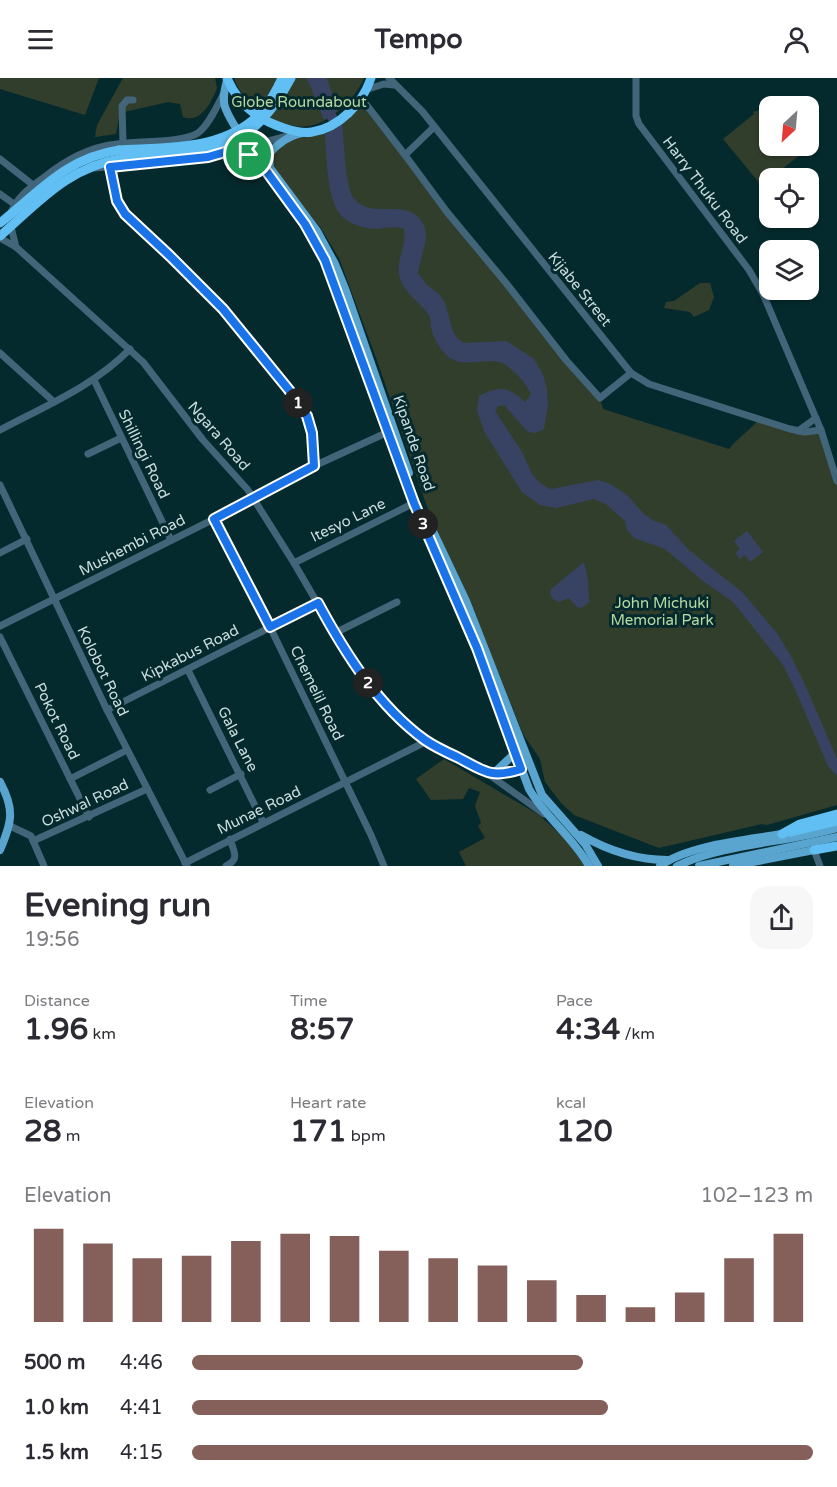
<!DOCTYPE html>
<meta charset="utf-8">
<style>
:root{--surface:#fff;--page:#f7f7f7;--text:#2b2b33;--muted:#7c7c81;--accent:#855f5a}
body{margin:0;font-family:"Varela Round",sans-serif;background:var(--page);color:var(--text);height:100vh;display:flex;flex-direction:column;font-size:22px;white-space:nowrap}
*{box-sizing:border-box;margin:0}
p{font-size:20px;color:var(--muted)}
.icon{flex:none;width:33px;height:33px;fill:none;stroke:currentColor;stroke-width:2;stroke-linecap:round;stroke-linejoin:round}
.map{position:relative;height:788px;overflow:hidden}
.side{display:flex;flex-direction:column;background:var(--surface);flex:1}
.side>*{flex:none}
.needle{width:39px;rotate:206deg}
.controls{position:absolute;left:759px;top:18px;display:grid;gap:12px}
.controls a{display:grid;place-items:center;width:60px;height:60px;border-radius:12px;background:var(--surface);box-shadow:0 2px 4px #0004;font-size:30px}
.pin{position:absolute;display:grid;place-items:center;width:51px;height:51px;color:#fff;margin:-26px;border:3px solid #fff;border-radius:50%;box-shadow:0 2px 6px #0007}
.km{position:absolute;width:30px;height:30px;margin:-15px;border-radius:50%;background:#222;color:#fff;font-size:16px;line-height:30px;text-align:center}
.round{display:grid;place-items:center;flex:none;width:63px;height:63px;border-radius:18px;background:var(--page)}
.overview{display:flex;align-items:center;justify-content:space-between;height:102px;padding:0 24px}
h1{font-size:33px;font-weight:700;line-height:45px}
.stats{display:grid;grid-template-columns:repeat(3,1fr);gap:9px;height:102px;padding:6px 24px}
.stats div{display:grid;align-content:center}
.stats b{font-size:30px;font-weight:700}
.stats small{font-size:16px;font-weight:400}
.stats p{font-size:16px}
.chart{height:168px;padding:12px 24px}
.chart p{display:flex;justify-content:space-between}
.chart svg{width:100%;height:108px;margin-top:6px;stroke:var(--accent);stroke-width:6}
ul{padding:0 24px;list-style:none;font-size:20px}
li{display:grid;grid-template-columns:96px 72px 1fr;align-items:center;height:45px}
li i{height:15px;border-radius:8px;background:var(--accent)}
header{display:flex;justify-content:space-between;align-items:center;height:78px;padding:0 24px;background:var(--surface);font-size:27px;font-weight:700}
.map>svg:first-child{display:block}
</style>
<header><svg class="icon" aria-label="menu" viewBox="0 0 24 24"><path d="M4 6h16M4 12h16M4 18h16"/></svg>Tempo<svg class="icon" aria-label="person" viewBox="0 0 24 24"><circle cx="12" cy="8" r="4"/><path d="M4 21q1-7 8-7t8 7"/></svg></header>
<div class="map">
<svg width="837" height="788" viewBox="0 0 837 788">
<rect width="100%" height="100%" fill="#052a2d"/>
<!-- green -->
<g fill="#323e2c">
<polygon points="0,0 99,0 85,37 0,11"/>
<path d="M 123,0 L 215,0 L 217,10 C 212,23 201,46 183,39 L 180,26 L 168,24 L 120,35 L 116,56 L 95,59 L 97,47 Z"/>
<path d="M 234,0 L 364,0 C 355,21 332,44 309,48 C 281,53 242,26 234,0 Z"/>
<path d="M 363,23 L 600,320 L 603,331 L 729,371 C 738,359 750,353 759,341 L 798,353 L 821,352 L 837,403 L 837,727 L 767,747 L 762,746 L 659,770 L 574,737 L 561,725 L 545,704 L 540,681 L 523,656 L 500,598 L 426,426 L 378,285 L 339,180 L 320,149 L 275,93 L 272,82 L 275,69 L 313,54 Z"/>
<polygon points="769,29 770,68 808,68 808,71 761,107 723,61 754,36 753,34"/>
<polygon points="700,205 710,205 714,219 709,232 694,239 690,234 664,230 666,224 674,223"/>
<polygon points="444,681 539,737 569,764 585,788 466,788 459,774 485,760 478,748 481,745 475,728 480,714 469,710 463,721 431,722 416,701"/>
</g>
<!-- water -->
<g fill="#384363">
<polygon points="307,0 326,0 328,3 337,33 324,42"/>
<path d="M 342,45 C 344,61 345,108 353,119 C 370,143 402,120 420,141 C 424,146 426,152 426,158 C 425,170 420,182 418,195 L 427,207 L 439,216 L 445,225 L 453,254 L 458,261 L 464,265 L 506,263 L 534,281 L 543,297 L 547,311 L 548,326 L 544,351 L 535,355 L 528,354 L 504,327 L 498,328 L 495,333 L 522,374 L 532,396 L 541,406 L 551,411 L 598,402 L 610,406 L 626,416 L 644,436 L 652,442 L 666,447 L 689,472 L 743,515 L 777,555 L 792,580 L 807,611 L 837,681 L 837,698 L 828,688 L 795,611 L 783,587 L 733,524 L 703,503 L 665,471 L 634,460 L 627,452 L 625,443 L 606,426 L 594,421 L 556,430 L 540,427 L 522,414 L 485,355 L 477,333 L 479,318 C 500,308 508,308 525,324 L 531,316 C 526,307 523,302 515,295 C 512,292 508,288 504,286 C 491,278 470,289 454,282 C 443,277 433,261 431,249 C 430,244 432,241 428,236 C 418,221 403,216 399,196 C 397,180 407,166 404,151 C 393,146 380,153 367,150 C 358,148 349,145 342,138 C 326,123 327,77 325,56 Z"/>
<polygon points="747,453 763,474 750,484 745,477 740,481 735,475 740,471 734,463"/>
<polygon points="584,484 588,503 589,524 583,529 578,530 569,520 559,524 553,521 550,516 551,511"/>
</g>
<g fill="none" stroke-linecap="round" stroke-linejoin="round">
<!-- river -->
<polyline stroke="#384363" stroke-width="10" points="312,0 335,45 334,55"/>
<!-- minor -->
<g stroke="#42657a" stroke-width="7">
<polyline points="389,0 422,33 631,295 649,306 790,351 805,354 821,352"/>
<polyline points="636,0 636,38 639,46 749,192 763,216 821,352 837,403"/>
<polyline points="368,11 384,6 394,7"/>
<polyline points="362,21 405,77"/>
<polyline points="434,49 405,77 447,134 506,205 566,282 600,320 631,295"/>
<polyline points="123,65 122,28 127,22 133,22"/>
<polyline points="0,81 33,107"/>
<polyline points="109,89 117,123 125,136 170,178 223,231 289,312 307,338 312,355 314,388"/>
<polyline points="95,90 208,79 291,57"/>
<polyline points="0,116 14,126"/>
<path d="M 10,137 C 16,120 29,110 43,100 C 65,83 88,69 117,66 C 136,63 183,65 198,55 C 209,47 217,28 223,17"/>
<polyline points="11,149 16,169"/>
<polyline points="0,160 16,169 143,284 203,362 248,412 294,485 347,576 375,613 413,652 427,663 488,696 544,736"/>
<polyline points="0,275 54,324"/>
<polyline points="94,302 171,462"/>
<path d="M 0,352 C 45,328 94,308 130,271"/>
<polyline points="798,353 816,340"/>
<polyline points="88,376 121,360"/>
<polyline points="0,407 107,632 187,788"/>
<polyline points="215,441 270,549 371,757 384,788"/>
<polyline points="0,475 27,461"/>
<polyline points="294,485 414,425"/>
<polyline points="0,548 254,421 314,388 388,354"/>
<polyline points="335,555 397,524"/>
<polyline points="0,559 89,739"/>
<polyline points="188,592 263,744"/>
<polyline points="107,632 318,525"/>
<polyline points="493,695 510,694 530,688"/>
<polyline points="70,701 127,672"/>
<polyline points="210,712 241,696"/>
<polyline points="10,748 31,758 44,788"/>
<polyline points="33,763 147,711"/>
<polyline points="814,772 820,788"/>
<polyline points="185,785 427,663"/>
<path d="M 226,788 C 240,781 234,774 230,761"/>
</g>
<!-- major -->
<g stroke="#59a5d0" stroke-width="8">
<path d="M 227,2 C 225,11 222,20 225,29 C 231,46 245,63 255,77 C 281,115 311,151 331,194 L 414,425 L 477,570 L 529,711 C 546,740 573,759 589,788"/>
<path d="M 302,55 C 290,57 277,66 269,76 L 270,90 L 317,153 L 335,186 L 346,213 L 409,395"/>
<polyline points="233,72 245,74 256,81"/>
<polyline points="431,449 466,523 542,717 585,766 598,788"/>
<polyline points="494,695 515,675"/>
<path d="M 0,704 C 15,732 12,744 0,772"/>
<path d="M 581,757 C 607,772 638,782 668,782"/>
<path d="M 660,788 C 688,767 747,762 782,756"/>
<path d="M 677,788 C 726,765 785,765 837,750"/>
<polyline points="699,788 837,759"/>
<polyline points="733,788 814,772"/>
</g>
<!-- highway -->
<g stroke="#61bff3" stroke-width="9">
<path d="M 227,0 C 238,26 258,42 284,50 C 293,53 303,56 312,54 C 339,50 363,25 371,0"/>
<path d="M 0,145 C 39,114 66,80 119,72"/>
<path d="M 0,158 C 40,123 68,89 124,80"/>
<polyline points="790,754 837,743"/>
<polyline points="782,756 800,746 837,736"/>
<polyline points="814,772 837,768"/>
</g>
<!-- highway-bridge -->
<g stroke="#61bff3" stroke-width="9">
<path d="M 119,72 C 167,69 228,73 263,32 C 271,22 277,11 282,0"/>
<path d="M 124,80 C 207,73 247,81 291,0"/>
</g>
</g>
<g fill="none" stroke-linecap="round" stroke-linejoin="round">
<!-- route casing -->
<g stroke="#fff" stroke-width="12">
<path id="route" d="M 232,72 L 245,74 L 259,83 L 305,146 L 325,182 L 414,425 L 477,570 L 521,691 C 490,701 484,693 457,679 C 446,674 435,669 425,662 C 378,628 345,575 318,525 L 270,549 L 214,441 L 314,388 L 312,355 L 307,338 L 289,312 L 223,231 L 170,178 L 125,136 L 117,123 L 110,89 L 208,79 Z"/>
</g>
<!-- route -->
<use href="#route" stroke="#1a73e8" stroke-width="8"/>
</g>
<g text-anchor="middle" stroke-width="6" stroke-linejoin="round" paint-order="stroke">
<!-- park labels -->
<g font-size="15" fill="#b6daa1" stroke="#052a2d">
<text x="299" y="29">Globe Roundabout</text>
<text x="662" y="530">John Michuki<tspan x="662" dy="17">Memorial Park</tspan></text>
</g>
<!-- street labels -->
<g font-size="15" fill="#caddde" stroke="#052a2d">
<text transform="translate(705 112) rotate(53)" y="5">Harry Thuku Road</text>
<text transform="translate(580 211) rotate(51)" y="5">Kijabe Street</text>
<text transform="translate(219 358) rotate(49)" y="5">Ngara Road</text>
<text transform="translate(414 365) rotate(71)" y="5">Kipande Road</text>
<text transform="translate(144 376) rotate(64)" y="5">Shillingi Road</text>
<text transform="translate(348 442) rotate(-26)" y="5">Itesyo Lane</text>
<text transform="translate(132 467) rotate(-27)" y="5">Mushembi Road</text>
<text transform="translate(190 575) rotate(-27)" y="5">Kipkabus Road</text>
<text transform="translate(103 593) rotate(64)" y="5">Kolobot Road</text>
<text transform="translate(317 615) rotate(64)" y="5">Chemelil Road</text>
<text transform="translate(57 643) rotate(64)" y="5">Pokot Road</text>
<text transform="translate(238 661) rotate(63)" y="5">Gala Lane</text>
<text transform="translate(85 725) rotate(-25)" y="5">Oshwal Road</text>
<text transform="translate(259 732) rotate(-26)" y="5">Munae Road</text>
</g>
</g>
</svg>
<div class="controls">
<a><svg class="needle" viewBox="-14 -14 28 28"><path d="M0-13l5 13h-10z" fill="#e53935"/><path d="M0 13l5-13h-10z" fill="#7c7c81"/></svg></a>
<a><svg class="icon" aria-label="locate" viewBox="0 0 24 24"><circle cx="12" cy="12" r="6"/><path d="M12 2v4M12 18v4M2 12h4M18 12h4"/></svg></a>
<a><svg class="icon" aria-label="layers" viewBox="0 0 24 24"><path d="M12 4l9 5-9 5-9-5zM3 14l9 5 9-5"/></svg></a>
</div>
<div class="pin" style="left:249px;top:77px;background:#1e9e55"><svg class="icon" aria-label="arrive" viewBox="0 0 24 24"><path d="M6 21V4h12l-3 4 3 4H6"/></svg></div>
<b class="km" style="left:298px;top:325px">1</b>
<b class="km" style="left:368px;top:605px">2</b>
<b class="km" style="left:423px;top:446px">3</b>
</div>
<section class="side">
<div class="overview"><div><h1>Evening run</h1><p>19:56</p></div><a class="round"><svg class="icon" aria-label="share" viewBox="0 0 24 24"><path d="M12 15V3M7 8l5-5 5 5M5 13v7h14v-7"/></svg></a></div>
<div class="stats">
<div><p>Distance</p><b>1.96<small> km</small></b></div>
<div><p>Time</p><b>8:57</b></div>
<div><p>Pace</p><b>4:34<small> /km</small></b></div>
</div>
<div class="stats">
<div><p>Elevation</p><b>28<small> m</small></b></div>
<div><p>Heart rate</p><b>171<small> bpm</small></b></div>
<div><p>kcal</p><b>120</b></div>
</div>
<div class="chart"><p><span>Elevation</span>102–123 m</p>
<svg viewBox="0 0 160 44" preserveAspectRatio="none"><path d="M5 44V6M15 44V12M25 44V18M35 44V17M45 44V11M55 44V8M65 44V9M75 44V15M85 44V18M95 44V21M105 44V27M115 44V33M125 44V38M135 44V32M145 44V18M155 44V8"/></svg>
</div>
<ul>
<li><b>500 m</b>4:46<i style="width:63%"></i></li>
<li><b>1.0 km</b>4:41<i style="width:67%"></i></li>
<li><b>1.5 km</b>4:15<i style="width:100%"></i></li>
</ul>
</section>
